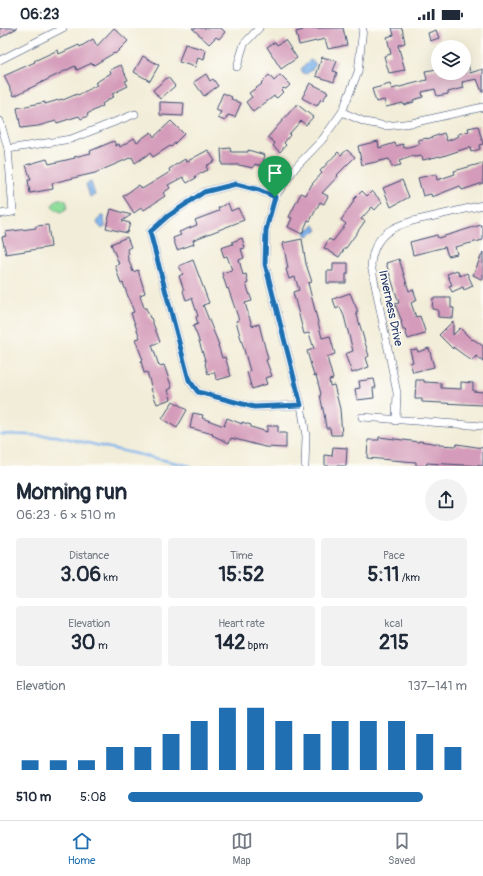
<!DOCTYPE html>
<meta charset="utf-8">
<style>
:root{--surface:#fff;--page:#f2f2f3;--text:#1f2937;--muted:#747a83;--line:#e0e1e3;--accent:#1f6fb2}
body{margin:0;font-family:Pangolin,sans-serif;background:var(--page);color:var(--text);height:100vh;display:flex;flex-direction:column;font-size:15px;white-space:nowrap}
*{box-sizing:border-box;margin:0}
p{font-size:13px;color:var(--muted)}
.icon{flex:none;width:22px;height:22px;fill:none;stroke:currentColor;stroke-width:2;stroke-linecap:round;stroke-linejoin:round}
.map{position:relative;height:438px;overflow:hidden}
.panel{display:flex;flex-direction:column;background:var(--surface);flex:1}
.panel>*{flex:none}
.buttons{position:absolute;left:431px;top:12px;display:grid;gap:8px}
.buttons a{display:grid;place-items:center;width:40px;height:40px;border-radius:50%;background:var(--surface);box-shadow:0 4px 16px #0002;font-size:20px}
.pin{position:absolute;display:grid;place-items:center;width:34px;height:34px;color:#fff;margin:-41px -17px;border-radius:50% 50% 50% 0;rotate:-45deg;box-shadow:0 0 4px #0007}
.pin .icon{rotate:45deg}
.round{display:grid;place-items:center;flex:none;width:42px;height:42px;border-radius:21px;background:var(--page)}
.headline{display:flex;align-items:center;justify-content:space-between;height:68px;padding:0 16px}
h1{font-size:22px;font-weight:700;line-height:30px}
.metrics{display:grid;grid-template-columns:repeat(3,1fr);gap:6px;height:68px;padding:4px 16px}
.metrics div{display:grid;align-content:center;border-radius:4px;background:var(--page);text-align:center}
.metrics b{font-size:20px;font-weight:700}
.metrics small{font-size:11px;font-weight:400}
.metrics p{font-size:11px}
.chart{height:112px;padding:8px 16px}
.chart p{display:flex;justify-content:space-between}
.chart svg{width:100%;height:72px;margin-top:4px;stroke:var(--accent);stroke-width:6}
ul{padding:0 16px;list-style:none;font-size:13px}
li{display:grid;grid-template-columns:64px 48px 1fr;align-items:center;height:30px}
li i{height:10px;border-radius:5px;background:var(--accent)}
.status{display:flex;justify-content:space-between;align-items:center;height:28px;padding:0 20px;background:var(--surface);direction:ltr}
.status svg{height:11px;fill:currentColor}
.tabs{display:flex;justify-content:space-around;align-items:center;height:56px;border-top:1px solid var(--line);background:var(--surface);font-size:11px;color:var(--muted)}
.tabs a{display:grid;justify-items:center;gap:2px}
.tabs .current{color:var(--accent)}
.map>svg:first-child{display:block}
</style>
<div class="status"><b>06:23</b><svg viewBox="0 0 49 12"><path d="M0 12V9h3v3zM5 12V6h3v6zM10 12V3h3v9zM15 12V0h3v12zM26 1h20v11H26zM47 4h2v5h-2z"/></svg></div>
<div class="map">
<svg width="483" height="438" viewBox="0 0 483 438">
<rect width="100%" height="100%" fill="#fdfcf7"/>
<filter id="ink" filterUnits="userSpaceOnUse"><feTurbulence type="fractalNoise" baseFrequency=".025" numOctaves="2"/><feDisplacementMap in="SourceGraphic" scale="8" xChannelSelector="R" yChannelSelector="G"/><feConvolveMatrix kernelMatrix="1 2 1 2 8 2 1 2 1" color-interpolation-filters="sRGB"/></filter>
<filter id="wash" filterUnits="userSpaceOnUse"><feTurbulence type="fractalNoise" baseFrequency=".012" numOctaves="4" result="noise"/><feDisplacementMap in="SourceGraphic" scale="16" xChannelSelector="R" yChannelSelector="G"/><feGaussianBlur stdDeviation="0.9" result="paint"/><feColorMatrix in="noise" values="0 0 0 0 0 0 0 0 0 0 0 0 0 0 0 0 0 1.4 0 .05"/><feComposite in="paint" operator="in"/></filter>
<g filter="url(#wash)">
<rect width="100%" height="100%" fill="#f2edd8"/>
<!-- green -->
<polygon fill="#8fdd9b" stroke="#55867c" points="58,171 62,171 67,174 67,178 66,181 61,184 54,181 52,178 53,176"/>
<!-- water -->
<g fill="#7eb2eb" stroke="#4c70a4">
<polygon points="310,32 314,34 316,37 307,46 303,45 301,41"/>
<polygon points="91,154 95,167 90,169 86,156"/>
<polygon points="101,188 104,188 105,199 102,201 97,195"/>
<polygon points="315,197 318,202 307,208 305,204"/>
</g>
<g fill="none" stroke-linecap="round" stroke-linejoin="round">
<!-- stream -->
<polyline stroke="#7eb2eb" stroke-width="2.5" points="0,406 56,408 190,438"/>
</g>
<g id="blocks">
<!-- building -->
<g fill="#d49bba">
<polygon points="0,0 17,0 0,10"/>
<polygon points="114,0 128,13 115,26 114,25 94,37 92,35 77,42 75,38 14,68 4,48 35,34 34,33 58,22 59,26 79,17 80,19 93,11 97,18"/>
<polygon points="192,0 221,0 225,4 219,11 216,9 209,16"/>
<polygon points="303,0 343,0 347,17 328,21 325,11 299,17 296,4 303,2"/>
<polygon points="392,0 402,0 405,15 398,17 405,42 389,45 384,28 391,26 387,9 394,7"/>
<polygon points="436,2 439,10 430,13 428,5"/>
<polygon points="285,12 297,30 281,41 267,19 275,14 277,17"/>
<polygon points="185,16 206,22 204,32 198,30 195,39 179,34"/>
<polygon points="143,28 159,37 150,53 134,44"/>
<polygon points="322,29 337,33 333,43 337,44 334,54 316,48"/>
<polygon points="467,31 470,45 483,41 483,64 482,64 477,51 462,54 464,60 448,64 448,66 437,68 435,61 422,64 423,69 413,72 414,74 404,77 403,75 386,79 384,72 376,74 372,61 390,56 392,61 427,52 425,43 438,41 438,45 464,45 464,32"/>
<polygon points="121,37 128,52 125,53 128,58 112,66 114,68 102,76 103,78 87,86 88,88 81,91 79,88 57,95 56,93 38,98 21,100 17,80 45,74 45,76 62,71 63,72 77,66 78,67 97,57 95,55 111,45 110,42"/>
<polygon points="206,46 210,53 213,51 218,58 204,68 194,54"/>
<polygon points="269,47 274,53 280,47 290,57 286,61 283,60 281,62 283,64 277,70 274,68 253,84 246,74 252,69 249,65 262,56 261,55"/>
<polygon points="168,49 175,58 160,71 153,62"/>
<polygon points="310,55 328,64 323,72 321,71 317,78 302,70"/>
<polygon points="223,65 232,69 231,71 241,75 235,89 228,87 225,93 218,90 221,84 216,82"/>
<polygon points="160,74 184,75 183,88 160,87"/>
<polygon points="296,77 298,77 313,89 306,97 301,93 289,106 290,107 284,115 286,117 280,124 273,118 275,115 268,109"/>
<polygon points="171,93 184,106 171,119 170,118 153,129 150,125 135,135 132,129 95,145 52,155 53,161 30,165 28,152 31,152 26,137 47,131 49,136 75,130 74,129 91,125 90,123 114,113 116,118 119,116 120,119 134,110 137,114 151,104 154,109"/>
<polygon points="478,98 483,116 479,117 480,121 471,124 470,119 440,129 440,128 423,132 422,128 414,129 413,128 399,133 401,137 392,139 389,131 362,137 358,118 378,113 379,120 395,115 396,118 403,116 404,120 420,116 418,112 427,110 427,111 444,105 447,113 459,108 458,106 469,103 468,100"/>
<polygon points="230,120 231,124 248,124 248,122 265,127 262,138 255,136 253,140 239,137 222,137 221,121"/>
<polygon points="208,122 215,133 206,138 208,142 195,148 196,150 187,155 183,149 168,157 170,160 163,165 165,168 144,182 142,179 134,185 123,168 139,157 142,161 170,144 169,141 185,131 186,134"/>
<polygon points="347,122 355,129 337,147 338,148 322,165 328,168 324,176 320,174 310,193 308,192 302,206 288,199 292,190 289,189 301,165 306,167 312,156 322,145 320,143 338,124 341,127"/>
<polygon points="483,135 483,155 462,162 460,158 432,169 431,166 423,168 418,150 436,146 437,152 455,146 454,143"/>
<polygon points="402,152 409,169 391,179 383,160"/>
<polygon points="362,163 367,168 372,163 382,174 375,182 372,179 361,191 365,193 346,220 345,220 339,229 324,220 329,211 333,213 346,196 341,192 354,173 353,172"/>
<polygon points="228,175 231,183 238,180 244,192 193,212 194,216 177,222 173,210 181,207 179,204 197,197 195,192 219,183 218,180"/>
<polygon points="111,181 131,187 122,193 130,195 127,205 106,200"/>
<polygon points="48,197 51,219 6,226 2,209 6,208 5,204 36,200 36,198"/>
<polygon points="481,197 482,200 483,200 483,212 455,219 457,226 448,228 445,219 413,227 410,214 437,207 438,210"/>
<polygon points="127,209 131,219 127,221 129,226 127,227 133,244 138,242 145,265 140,267 144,280 146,280 150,290 151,290 160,314 152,317 159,338 164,337 172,360 168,362 171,371 157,376 151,361 152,361 147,344 144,345 141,333 143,332 135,311 140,310 131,285 134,284 123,255 121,256 115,237 119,236 111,216"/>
<polygon points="242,210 245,220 241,221 244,230 239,232 243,247 246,246 248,255 246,256 252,273 245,275 252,298 259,296 268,331 266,332 272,348 265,350 267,356 252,361 247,344 250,343 236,293 239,292 228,260 227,261 222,245 232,242 227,228 224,229 221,220 233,216 232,214"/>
<polygon points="302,211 306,236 312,254 308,255 322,310 330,308 335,326 327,329 333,351 329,352 330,358 334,357 340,381 342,407 331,407 330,400 326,400 324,386 320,367 321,366 316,347 314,348 307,323 314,321 309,305 304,306 293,264 299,262 295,249 289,251 286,241 288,240 283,215"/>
<polygon points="483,224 483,252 473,247"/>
<polygon points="399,231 409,263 413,261 417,272 411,275 416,289 420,288 425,303 425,306 408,311 405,302 403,302 401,294 402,294 395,276 399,275 386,235"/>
<polygon points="193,232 209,275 203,277 219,317 218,317 222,330 225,329 231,348 217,352 214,344 208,346 205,336 206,335 197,307 193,298 198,296 196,289 198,288 192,270 186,272 183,263 184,262 179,248 183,246 179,238"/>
<polygon points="333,235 348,235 348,246 346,246 346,255 327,255 327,243 333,243"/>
<polygon points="457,242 460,248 467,245 473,258 464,262 463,259 452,264 449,258 452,257 447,246"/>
<polygon points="350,265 358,284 356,284 369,328 366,330 369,339 352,345 345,326 353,323 344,288 340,279 336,281 333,271"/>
<polygon points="433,270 451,270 451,280 454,280 453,290 438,289 438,282 432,281"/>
<polygon points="453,293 453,307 460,300 472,312 473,311 483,318 483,334 476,328 472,333 453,319 453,321 439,307"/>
<polygon points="429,320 434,339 413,344 410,335 413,334 410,322 417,321 418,324"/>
<polygon points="374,351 376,360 373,360 374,370 357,372 355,361 360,360 359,353"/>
<polygon points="416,352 424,352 424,354 441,355 441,360 461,361 461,354 473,355 473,363 483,364 483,377 422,374 422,371 415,371"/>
<polygon points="173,373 187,382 177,400 162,391"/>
<polygon points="193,385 203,387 202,390 224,398 227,390 242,396 242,394 251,397 251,399 267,404 267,398 278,398 278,405 286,405 286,420 265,419 231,410 229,415 212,407 213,406 190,400"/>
<polygon points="379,409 419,414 419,413 439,416 439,417 456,418 457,416 483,420 483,438 427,435 426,438 416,438 416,434 367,430 368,412 379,412"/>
<polygon points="333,419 347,420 346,438 325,438 325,427 332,428"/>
</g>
</g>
</g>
<g filter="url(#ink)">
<use href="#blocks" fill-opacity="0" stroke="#3b4c70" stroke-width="1"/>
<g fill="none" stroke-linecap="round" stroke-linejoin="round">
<!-- minor casing -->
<g stroke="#3b4c70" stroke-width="8">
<g id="minor">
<polyline points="0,32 63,0"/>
<polyline points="237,39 244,16 259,0"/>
<polyline points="342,84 365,94 386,98 412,95 483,79"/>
<polyline points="0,93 8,121 13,184 0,186"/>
<polyline points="8,121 71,111 135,86"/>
<polyline points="275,169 259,162 236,156 204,164 168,188 150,204 189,352 198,364 254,379 301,377"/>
<polyline points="362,389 483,398"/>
<path d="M 396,393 L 397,365 L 371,237 C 374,199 403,195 435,188 C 451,184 467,181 483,177"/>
<polyline points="305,438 306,408 301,377 265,236 266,201 275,169 295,140 322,112 342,84 358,44 363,0"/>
</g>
</g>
<!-- minor -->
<use href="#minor" stroke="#fff" stroke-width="7"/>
</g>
</g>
<g fill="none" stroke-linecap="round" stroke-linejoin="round" filter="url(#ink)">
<!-- route casing -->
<g stroke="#fff" stroke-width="8">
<polygon id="route" points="236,156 259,162 275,169 266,202 265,236 301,377 254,379 198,364 189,352 150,204 168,188 204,164"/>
</g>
<!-- route -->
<use href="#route" stroke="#1f6fb2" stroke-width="5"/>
</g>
<g text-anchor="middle" stroke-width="3" stroke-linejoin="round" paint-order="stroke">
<!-- street labels -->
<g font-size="12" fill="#1b2f5e" stroke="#fdfcf7">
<text transform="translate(391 280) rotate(78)" y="4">Inverness Drive</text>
</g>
</g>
</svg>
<div class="buttons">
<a><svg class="icon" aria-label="layers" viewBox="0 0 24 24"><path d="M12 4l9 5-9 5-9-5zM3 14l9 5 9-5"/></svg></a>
</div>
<div class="pin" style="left:275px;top:169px;background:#1e9e55"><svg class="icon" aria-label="arrive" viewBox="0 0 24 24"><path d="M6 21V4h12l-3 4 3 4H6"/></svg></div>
</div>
<section class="panel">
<div class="headline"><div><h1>Morning run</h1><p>06:23 · 6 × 510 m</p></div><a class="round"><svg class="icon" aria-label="share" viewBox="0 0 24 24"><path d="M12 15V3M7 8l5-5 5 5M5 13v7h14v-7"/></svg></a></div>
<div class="metrics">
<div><p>Distance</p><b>3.06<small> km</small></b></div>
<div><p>Time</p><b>15:52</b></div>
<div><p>Pace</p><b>5:11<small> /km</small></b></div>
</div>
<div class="metrics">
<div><p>Elevation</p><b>30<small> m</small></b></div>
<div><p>Heart rate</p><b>142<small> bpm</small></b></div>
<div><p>kcal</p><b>215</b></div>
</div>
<div class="chart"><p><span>Elevation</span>137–141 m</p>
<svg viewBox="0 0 160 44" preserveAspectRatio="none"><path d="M5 44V38M15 44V38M25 44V38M35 44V30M45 44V30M55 44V22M65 44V14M75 44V6M85 44V6M95 44V14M105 44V22M115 44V14M125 44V14M135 44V14M145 44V22M155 44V30"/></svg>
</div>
<ul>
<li><b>510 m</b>5:08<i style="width:87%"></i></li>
</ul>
</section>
<nav class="tabs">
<a class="current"><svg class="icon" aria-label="home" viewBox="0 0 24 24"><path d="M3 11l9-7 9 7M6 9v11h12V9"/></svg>Home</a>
<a><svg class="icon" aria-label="map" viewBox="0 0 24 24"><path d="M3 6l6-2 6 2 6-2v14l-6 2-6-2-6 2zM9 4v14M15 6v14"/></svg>Map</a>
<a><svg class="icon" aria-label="saved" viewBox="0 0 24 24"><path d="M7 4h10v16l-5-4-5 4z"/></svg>Saved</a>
</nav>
